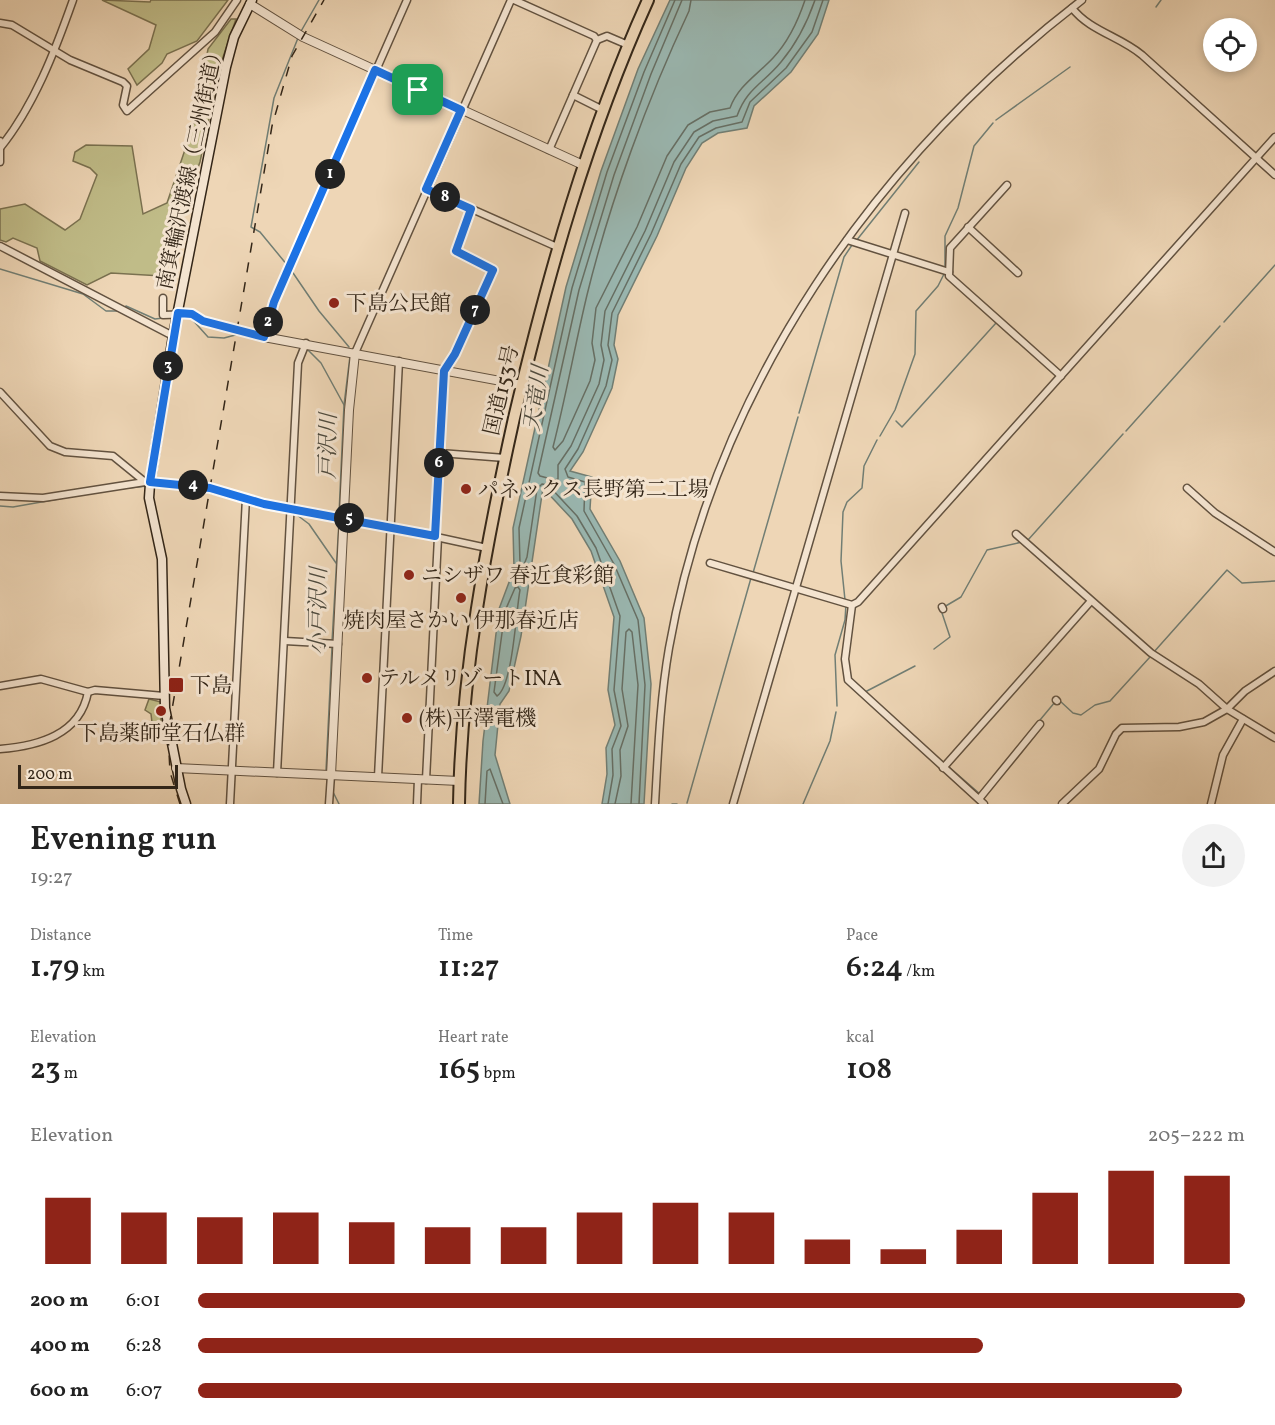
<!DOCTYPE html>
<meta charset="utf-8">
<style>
:root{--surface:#fff;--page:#f2f2f2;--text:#222;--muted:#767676;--accent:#8f2418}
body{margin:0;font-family:Vollkorn,"Noto Serif JP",serif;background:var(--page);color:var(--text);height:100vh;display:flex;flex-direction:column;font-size:22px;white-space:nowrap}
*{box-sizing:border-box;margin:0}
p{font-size:20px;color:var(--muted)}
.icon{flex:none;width:33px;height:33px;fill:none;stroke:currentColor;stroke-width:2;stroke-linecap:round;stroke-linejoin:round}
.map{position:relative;height:804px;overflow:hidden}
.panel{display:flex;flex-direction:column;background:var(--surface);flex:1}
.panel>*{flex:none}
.tools{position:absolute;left:1203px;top:18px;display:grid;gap:12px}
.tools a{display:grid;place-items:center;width:54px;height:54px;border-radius:50%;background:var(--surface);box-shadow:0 3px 9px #0003;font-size:30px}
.scale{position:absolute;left:18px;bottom:15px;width:160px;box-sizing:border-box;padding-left:6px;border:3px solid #332618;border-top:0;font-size:16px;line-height:21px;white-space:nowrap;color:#332618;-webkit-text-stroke:4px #f4e4d0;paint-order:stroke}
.pin{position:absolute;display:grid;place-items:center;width:51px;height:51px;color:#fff;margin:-26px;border-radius:12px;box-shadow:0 3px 9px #0006}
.km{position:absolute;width:30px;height:30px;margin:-15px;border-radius:50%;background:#222;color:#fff;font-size:16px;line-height:30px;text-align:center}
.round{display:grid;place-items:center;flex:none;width:63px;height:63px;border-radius:32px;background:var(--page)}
.overview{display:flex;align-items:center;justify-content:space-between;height:102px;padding:0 30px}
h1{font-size:33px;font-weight:600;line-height:45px}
.figures{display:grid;grid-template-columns:repeat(3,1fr);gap:9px;height:102px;padding:6px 30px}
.figures div{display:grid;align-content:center}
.figures b{font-size:30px;font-weight:600}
.figures small{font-size:16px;font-weight:400}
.figures p{font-size:16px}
.chart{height:168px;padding:12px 30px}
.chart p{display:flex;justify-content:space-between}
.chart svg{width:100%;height:108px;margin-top:6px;stroke:var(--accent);stroke-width:6}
ul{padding:0 30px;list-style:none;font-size:20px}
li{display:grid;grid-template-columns:96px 72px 1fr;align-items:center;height:45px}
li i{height:15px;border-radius:8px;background:var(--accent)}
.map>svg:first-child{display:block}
</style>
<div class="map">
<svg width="1275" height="804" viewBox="0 0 1275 804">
<rect width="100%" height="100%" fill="#eed6b6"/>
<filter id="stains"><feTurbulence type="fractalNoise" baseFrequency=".00333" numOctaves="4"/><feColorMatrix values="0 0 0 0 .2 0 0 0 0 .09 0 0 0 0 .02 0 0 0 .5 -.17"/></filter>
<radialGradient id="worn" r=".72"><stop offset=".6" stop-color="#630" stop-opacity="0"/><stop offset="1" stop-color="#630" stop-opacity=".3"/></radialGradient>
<!-- green -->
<g fill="#c0bc88" stroke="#7a7150" stroke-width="1.5">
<polygon points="102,0 150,2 151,0 228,0 197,41 167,54 162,63 137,85 128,69 149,49 156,25"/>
<polygon points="231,19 236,19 220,66 200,162 180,217 174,254 162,276 111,273 87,285 40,261 37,248 13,238 6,242 0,240 0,209 25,204 65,230 80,219 97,175 90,168 73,161 75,152 86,145 132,146 143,214 167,203 195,120 208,49"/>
<polygon points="149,699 161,702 161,723 153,731 151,714 145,710"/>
</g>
<!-- water -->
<polygon fill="#9ab8b2" stroke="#717e74" stroke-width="1.5" points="670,0 829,0 818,34 791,72 754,106 747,128 718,133 702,143 686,168 657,236 618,315 614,345 618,359 612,388 583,452 570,471 592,477 590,509 620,561 644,618 651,684 644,804 602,804 607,774 606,748 615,725 608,690 614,617 591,551 572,519 543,488 521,636 509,691 500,704 495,755 510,804 479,804 483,741 499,609 514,569 513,528 566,287 601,171 638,69"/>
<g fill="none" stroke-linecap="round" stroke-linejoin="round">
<!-- shore -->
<g stroke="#666f65" stroke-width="1.5">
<path d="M 682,0 L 651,74 L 614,175 L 579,290 L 538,473 L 540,476 L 555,480 L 558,479 L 558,465 L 571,446 L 599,384 L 604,360 L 601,345 L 605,311 L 645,231 L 674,162 L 694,132 L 713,121 L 737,116 C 747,88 763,84 781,62 C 797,43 807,23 815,0"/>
<path d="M 691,0 L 689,11 C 648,98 610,201 587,295 C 575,345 566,396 553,447 L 555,450 L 563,441 L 590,381 L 595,360 L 592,343 L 596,308 L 637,227 L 667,156 L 688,125 L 710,112 L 730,108 C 738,86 757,75 773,58 C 789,41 798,21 805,0"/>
<path d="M 518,587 L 520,590 C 516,610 513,686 497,696 L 494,692 L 505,611 L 515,588 Z"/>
<polyline points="485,804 487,771 490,769 503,804"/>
<polyline points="608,804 613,775 612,749 621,726 614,690 620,616 596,548 577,516 548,485 542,484 537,489 527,557 523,567 520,564 519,528 572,288 607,172 644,72 675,0"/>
<polyline points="615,804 621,776 620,750 628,726 622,689 626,632 629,629 632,632 638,685 631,804"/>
<polyline points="639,804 645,685 638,620 614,564 584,511 585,482 568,477 565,469 578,449 606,386 612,360 608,345 612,313 651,234 681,164 699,137 716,128 742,122 750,102 786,68 812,32 823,0"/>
</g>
<!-- stream -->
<g stroke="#717e74" stroke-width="1.5">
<polyline points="1156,7 1161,0"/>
<polyline points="300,33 319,0"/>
<polyline points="996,120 1070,67"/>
<polyline points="856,241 919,162"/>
<polyline points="288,266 260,232 251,227 274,98 298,38"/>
<polyline points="945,267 945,236 958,208 974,146 993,123"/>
<polyline points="0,269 83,294 106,311 120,311"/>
<polyline points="291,270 319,311 349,347"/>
<polyline points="124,308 126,306 155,319 163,318"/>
<polyline points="190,317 208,337 224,338 239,334 282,344"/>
<polyline points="1224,322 1275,265"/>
<polyline points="307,349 321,363 344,405"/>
<polyline points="799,413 844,257 852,245"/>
<polyline points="896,421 902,427 996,323"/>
<polyline points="1126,431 1220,326"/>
<polyline points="880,436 895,410 915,354 916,311 938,286 944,274"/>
<polyline points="155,487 202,491 244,502"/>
<polyline points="110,490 147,486"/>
<polyline points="249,503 266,509 285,511"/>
<polyline points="0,506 13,507 64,498"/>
<polyline points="293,512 309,524 336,563"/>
<polyline points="339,514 344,405 350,356"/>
<polyline points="1028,540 1123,434"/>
<polyline points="753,573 798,417"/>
<polyline points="845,600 841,561 843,512 847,502 862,488 864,466 877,440"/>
<polyline points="944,607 961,597 987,550 1022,542"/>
<polyline points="332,642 339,521"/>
<polyline points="934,649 950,637 941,610"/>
<polyline points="1153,653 1227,570 1242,583 1275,581"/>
<polyline points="865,692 915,666"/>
<polyline points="1060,701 1073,713 1081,715 1095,705 1110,701 1150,657"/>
<polyline points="837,706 835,655 845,620 846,604"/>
<polyline points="1040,720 1055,702"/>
<polyline points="949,767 980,794"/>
<polyline points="326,771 332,647"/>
<polyline points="333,792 339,804"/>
<polyline points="687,803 751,578"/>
<polyline points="672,804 677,804"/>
<polyline points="803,804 830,741 836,712"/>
</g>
<!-- minor casing -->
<g stroke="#625240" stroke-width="9">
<g id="minor">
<polyline points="514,0 594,36 597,40 607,36 628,45"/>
<path d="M 1072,8 C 1090,31 1119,36 1142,55 L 1275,175"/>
<polyline points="0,23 12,25 70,60 123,82 127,86 123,105 127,111 215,32 237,0"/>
<polyline points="597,40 573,95 603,110"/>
<polyline points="0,141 0,162"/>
<path d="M 0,148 C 34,106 55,51 73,0"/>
<polyline points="549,150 573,95"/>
<polyline points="1007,185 950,248 949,276 1061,376"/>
<polyline points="427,189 557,247"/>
<polyline points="968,227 1018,273"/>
<polyline points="847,240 949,272"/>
<polyline points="0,246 173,336"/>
<polyline points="163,298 163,315 192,314 203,321 264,337 274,302 407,0"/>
<polyline points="355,353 511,0"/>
<polyline points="0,392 50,446 65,452 113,456 145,482"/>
<polyline points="440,453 505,458"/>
<polyline points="1187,488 1215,513 1275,552"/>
<polyline points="0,496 43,498 145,482 189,485 226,492 264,504 381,525 487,548"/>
<polyline points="1016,534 1151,653 1199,684 1227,709 1275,738"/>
<polyline points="435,536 444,371 455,354 493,270 456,251 471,209"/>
<polyline points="710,563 852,605 858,602 1275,137"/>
<polyline points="852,605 845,659 848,680 984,804"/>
<polyline points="942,607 943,609"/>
<polyline points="285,641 338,644"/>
<polyline points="0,686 41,679 88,692 95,690 164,696"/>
<polyline points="1056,700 1057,701"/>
<path d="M 0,749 C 38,746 80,735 88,692"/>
<polyline points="943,768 1091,601"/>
<polyline points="277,773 298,363 306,343"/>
<polyline points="378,777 399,361"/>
<polyline points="426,780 438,537"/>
<polyline points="979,799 1040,724"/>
<polyline points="230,804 246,498"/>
<polyline points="329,804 331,775"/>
<polyline points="417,804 418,779"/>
<path d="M 655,804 C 658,752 660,700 669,648 C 715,387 874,160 1082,0"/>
<polyline points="733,804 905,213"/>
<polyline points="1062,804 1099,769 1116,734 1122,728 1179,727 1204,722 1227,709 1245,691 1275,671"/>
<polyline points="1211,804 1223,755 1243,719"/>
</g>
</g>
<!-- tertiary casing -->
<g stroke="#625240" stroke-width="10">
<g id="tertiary">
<polyline points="250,4 303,37 583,165"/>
<polyline points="264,337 522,385"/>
<polyline points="176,768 459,781"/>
<polyline points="331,775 349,410 355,353"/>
</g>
</g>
<!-- secondary casing -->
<g stroke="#332618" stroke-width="11">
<polyline id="secondary" points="186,804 181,789 165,708 162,559 149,498 150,484 173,336 226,67 234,37 252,0"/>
</g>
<!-- trunk casing -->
<g stroke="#332618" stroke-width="14">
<path id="trunk" d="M 459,804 C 461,675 486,544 514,418 C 548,275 587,135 648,0"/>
</g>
<!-- minor -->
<use href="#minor" stroke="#f4e4d0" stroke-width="6"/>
<!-- tertiary -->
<use href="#tertiary" stroke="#f4e4d0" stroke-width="8"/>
<!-- secondary -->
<use href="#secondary" stroke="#f4e4d0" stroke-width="8"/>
<!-- trunk -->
<use href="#trunk" stroke="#eed6b6" stroke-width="10"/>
<!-- rail -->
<polyline stroke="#332618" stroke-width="1.5" stroke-dasharray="10 10" stroke-linecap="butt" points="180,804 170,772 168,733 272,126 292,56 324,0"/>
</g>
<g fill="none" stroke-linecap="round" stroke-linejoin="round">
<!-- route casing -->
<g stroke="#fff" stroke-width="12">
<polygon id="route" points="375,70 461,110 426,189 471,209 456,251 493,270 455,354 444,371 435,536 264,504 210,488 150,482 178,313 192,314 203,321 264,337 274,302"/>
</g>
<!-- route -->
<use href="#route" stroke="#1a73e8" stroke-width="8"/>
</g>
<!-- markers -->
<g fill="#8f2418" stroke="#f4e4d0" stroke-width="2">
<circle cx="334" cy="303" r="6"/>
<circle cx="466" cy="489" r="6"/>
<circle cx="409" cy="575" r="6"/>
<circle cx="461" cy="598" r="6"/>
<circle cx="367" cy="678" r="6"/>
<rect x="168" y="677" width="16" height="16" rx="3"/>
<circle cx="161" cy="711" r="6"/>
<circle cx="407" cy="718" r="6"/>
</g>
<g text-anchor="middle" stroke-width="6" stroke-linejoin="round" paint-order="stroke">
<!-- street labels -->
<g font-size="21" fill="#332618" stroke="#f4e4d0">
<text transform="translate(190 166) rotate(-78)" y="7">南箕輪沢渡線（三州街道）</text>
<text transform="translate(501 390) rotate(-77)" y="7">国道153号</text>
</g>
<!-- poi labels -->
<g font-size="21" fill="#332618" stroke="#f4e4d0" text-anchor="start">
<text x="346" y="310">下島公民館</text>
<text x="478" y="496">パネックス長野第二工場</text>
<text x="421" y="582">ニシザワ 春近食彩館</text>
<text x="461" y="627" text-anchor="middle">焼肉屋さかい 伊那春近店</text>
<text x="379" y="685">テルメリゾートINA</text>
<text x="190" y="692">下島</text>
<text x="419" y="725">(株)平澤電機</text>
<text x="161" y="740" text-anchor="middle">下島薬師堂石仏群</text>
</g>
<!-- water labels -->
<g font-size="22" font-style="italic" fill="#4d4a3e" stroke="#f4e4d0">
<text transform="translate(535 398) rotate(-82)" y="8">天竜川</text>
<text transform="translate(327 446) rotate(-89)" y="8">戸沢川</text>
<text transform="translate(317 611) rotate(-89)" y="8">小戸沢川</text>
</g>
</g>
<rect width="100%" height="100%" filter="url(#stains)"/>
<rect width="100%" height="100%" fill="url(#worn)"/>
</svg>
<div class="tools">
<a><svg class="icon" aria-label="locate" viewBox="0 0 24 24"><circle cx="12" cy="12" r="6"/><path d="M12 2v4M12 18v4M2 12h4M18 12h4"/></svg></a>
</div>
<div class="scale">200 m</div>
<div class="pin" style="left:418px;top:90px;background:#1e9e55"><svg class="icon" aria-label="arrive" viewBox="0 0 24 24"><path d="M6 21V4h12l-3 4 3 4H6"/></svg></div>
<b class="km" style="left:330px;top:174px">1</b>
<b class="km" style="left:268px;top:322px">2</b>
<b class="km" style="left:168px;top:366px">3</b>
<b class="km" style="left:193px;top:485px">4</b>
<b class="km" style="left:349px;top:518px">5</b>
<b class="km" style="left:439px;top:463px">6</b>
<b class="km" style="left:475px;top:310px">7</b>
<b class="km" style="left:445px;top:197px">8</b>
</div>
<section class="panel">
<div class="overview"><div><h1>Evening run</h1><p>19:27</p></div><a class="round"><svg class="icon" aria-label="share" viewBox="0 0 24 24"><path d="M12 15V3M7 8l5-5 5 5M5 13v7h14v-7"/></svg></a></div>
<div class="figures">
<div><p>Distance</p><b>1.79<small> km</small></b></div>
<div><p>Time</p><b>11:27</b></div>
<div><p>Pace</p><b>6:24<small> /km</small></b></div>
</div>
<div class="figures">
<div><p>Elevation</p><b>23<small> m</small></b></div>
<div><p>Heart rate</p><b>165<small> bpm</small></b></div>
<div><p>kcal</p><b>108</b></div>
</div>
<div class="chart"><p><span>Elevation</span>205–222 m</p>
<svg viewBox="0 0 160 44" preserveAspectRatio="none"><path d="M5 44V17M15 44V23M25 44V25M35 44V23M45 44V27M55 44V29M65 44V29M75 44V23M85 44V19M95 44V23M105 44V34M115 44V38M125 44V30M135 44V15M145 44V6M155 44V8"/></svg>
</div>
<ul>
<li><b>200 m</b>6:01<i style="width:100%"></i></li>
<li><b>400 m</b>6:28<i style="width:75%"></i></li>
<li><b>600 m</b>6:07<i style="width:94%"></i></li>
</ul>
</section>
